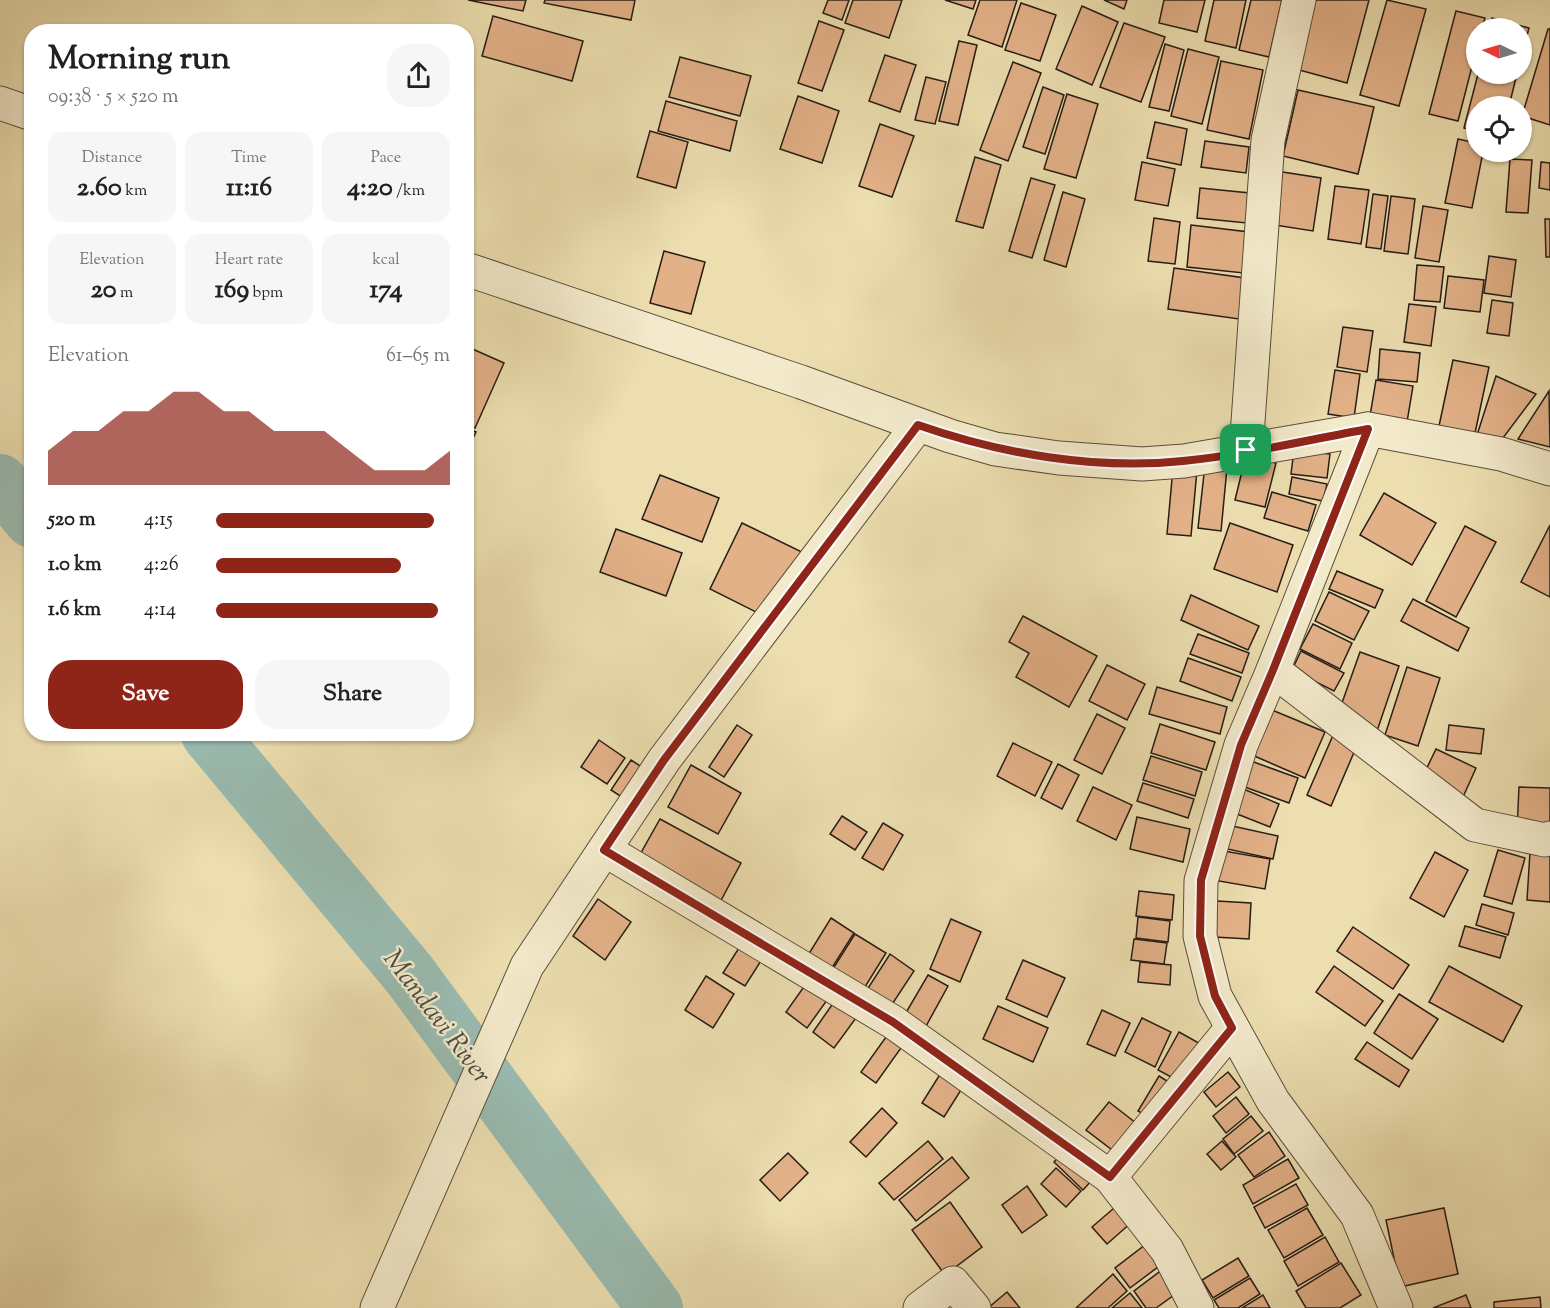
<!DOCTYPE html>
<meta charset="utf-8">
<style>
:root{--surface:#fff;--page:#f6f6f6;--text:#222;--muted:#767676;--accent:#8f2418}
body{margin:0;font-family:"Sorts Mill Goudy",serif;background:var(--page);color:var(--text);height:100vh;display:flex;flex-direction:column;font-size:22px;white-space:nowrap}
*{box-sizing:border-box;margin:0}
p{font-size:20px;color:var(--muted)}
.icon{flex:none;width:33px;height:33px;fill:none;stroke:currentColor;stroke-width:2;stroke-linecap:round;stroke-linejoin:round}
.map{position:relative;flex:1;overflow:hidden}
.details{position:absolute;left:24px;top:24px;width:450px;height:717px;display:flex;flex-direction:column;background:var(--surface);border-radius:24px;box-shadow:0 2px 4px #0004}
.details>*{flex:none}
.needle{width:39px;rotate:275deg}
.controls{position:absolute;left:1466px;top:18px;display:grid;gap:12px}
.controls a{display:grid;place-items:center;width:66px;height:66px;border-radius:50%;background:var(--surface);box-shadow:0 2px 4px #0004;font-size:30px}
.pin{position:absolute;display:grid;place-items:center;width:51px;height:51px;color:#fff;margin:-26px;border-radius:12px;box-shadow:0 3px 9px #0006}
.round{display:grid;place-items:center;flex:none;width:63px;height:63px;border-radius:24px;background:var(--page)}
.headline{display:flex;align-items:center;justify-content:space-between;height:102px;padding:0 24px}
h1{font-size:33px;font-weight:700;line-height:45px}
.figures{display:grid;grid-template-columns:repeat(3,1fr);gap:9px;height:102px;padding:6px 24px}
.figures div{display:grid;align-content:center;border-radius:15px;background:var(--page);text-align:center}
.figures b{font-size:26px;font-weight:700}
.figures small{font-size:16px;font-weight:400}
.figures p{font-size:16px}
.chart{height:168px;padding:12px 24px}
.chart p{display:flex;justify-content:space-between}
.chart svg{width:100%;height:108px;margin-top:6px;fill:var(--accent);opacity:.7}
.primary-button{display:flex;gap:12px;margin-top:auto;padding:12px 24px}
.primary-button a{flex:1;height:69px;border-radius:24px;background:var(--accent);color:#fff;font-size:24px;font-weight:700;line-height:69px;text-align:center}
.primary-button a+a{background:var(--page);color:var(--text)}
ul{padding:0 24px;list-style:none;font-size:20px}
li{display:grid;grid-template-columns:96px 72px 1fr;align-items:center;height:45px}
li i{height:15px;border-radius:8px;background:var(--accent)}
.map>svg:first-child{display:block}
</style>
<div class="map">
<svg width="1550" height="1308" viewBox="0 0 1550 1308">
<rect width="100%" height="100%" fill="#ecdeaf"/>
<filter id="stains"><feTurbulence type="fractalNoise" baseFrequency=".00333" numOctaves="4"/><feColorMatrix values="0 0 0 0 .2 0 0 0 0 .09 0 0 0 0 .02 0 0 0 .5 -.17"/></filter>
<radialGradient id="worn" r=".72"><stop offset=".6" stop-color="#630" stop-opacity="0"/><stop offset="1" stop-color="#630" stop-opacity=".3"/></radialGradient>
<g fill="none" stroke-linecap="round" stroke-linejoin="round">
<!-- river -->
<g stroke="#99bbb0" stroke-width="56">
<polyline points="0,482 32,520"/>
<polyline points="209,734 409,974 655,1308"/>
</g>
</g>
<!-- building -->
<g fill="#e3b188" stroke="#261d15" stroke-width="1.5">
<polygon points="468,0 526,0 523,11"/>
<polygon points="545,0 635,0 631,20 544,3"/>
<polygon points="828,0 849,0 842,20 823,13"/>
<polygon points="853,0 902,0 889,38 845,23"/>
<polygon points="945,0 976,0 973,9"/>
<polygon points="980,0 1017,0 1002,47 968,35"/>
<polygon points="1104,0 1127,0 1124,9"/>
<polygon points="1164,0 1205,0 1197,32 1159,23"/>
<polygon points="1214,0 1246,0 1236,48 1205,41"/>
<polygon points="1251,0 1282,0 1269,57 1239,50"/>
<polygon points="1298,0 1369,0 1347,83 1281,65"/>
<polygon points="1387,0 1426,9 1399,106 1360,95"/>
<polygon points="1021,3 1056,15 1040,61 1005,50"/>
<polygon points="1082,6 1118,22 1092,85 1056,69"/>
<polygon points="1456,11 1485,18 1482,28 1476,28 1476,51 1458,121 1429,114"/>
<polygon points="493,16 583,41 572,81 482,56"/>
<polygon points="1492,18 1529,28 1521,58 1521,28 1489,28"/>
<polygon points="819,21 844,30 822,91 798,83"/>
<polygon points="1124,23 1165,37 1141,102 1100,87"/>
<polygon points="1548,29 1550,29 1550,125 1522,116"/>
<polygon points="959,41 977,45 958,125 939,121"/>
<polygon points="1165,44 1184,50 1169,111 1149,107"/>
<polygon points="1188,49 1219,57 1202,124 1171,116"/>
<polygon points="885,55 916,65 900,112 869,101"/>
<polygon points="680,57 751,76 740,116 669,97"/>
<polygon points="1221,61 1263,70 1249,139 1207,130"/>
<polygon points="1013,62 1041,73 1008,161 980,150"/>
<polygon points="1478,74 1517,74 1509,106 1476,106 1476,131 1464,128"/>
<polygon points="926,77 946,82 935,124 915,120"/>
<polygon points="1043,87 1064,95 1045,154 1023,147"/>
<polygon points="1298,90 1374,107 1358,174 1283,156"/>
<polygon points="1067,94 1098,104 1076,178 1044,169"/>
<polygon points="798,96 839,111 822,163 780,149"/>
<polygon points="666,101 737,121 730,151 658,131"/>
<polygon points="1155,122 1187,129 1181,165 1147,158"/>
<polygon points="880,124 914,136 892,197 859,186"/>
<polygon points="650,131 688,142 676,188 637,177"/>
<polygon points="1458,139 1476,143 1476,152 1483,152 1472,208 1445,203"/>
<polygon points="1205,141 1249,147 1246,173 1201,167"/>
<polygon points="975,157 1001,165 983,228 956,221"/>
<polygon points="1510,159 1532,160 1528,213 1506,212"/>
<polygon points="1142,162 1175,169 1168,206 1135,200"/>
<polygon points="1541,162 1550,163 1550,190 1539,188"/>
<polygon points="1276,171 1321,178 1313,231 1268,224"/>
<polygon points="1031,178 1055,185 1032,258 1009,251"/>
<polygon points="1335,186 1369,190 1361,244 1328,239"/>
<polygon points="1200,188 1250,193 1247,223 1197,218"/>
<polygon points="1063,192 1085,199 1066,267 1044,260"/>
<polygon points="1373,194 1388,196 1381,249 1366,247"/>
<polygon points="1391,196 1415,199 1408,254 1384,251"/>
<polygon points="1423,206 1448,210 1439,262 1415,258"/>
<polygon points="1154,218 1180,222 1175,264 1148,261"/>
<polygon points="1545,219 1550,219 1550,257 1546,257"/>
<polygon points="1191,225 1249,232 1244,273 1187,267"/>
<polygon points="664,251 705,262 691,314 650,303"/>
<polygon points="1489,256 1516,260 1511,297 1484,293"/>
<polygon points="1417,265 1444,267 1440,302 1414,300"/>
<polygon points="1174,268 1245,278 1239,319 1168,309"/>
<polygon points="1448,276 1484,280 1480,312 1444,308"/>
<polygon points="1492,300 1513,303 1509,336 1487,333"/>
<polygon points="1409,304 1436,307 1431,346 1404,342"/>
<polygon points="1343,327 1373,331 1367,372 1337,367"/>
<polygon points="468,347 504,363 475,428 466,424"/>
<polygon points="1380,349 1420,353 1417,382 1378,379"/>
<polygon points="1453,360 1489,367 1475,433 1439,426"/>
<polygon points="1335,370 1360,374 1354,418 1328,414"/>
<polygon points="1496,376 1536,394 1500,442 1477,435"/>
<polygon points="1376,380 1413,386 1407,422 1370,416"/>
<polygon points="1549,391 1550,447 1518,439"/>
<polygon points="466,428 476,432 466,453"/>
<polygon points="1294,450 1330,454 1327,478 1291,474"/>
<polygon points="1246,455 1276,463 1265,507 1235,500"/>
<polygon points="1205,465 1227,468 1221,531 1198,528"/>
<polygon points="1173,468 1197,470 1191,536 1167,534"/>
<polygon points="660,475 719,498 702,542 642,519"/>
<polygon points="1292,477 1327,484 1323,501 1289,494"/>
<polygon points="1272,492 1316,505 1308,531 1264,518"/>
<polygon points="1384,493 1436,523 1412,565 1360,535"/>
<polygon points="742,523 808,555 776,622 710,589"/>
<polygon points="1230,523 1293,545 1277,592 1214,569"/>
<polygon points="1550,525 1550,597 1521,582"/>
<polygon points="1465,526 1496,542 1456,617 1426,601"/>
<polygon points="616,529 682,553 666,596 600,572"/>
<polygon points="1337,571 1383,590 1375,608 1329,589"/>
<polygon points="1329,592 1369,611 1354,640 1315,621"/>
<polygon points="1191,595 1259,626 1248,650 1181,620"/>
<polygon points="1413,599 1469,628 1458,651 1401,621"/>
<polygon points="1023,616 1097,656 1069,707 1016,677 1029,653 1009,642"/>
<polygon points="1313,624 1352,643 1340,669 1300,649"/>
<polygon points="1198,634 1249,653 1242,673 1190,654"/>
<polygon points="1301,651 1344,673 1334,691 1292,670"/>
<polygon points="1360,652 1399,666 1377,731 1337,717"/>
<polygon points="1188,658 1241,677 1232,701 1180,681"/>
<polygon points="1107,665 1145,684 1127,720 1089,701"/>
<polygon points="1407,667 1440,678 1418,746 1385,735"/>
<polygon points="1157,687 1227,707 1220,734 1149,714"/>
<polygon points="1272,710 1325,732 1305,778 1252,755"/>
<polygon points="1097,714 1125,728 1102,774 1074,760"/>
<polygon points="1160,724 1215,742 1206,770 1151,753"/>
<polygon points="737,725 752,735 724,777 709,767"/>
<polygon points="1449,725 1484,729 1481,754 1446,750"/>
<polygon points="1334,733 1358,743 1331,806 1307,795"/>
<polygon points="599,740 625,758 607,784 581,767"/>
<polygon points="1013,743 1052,762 1035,796 997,776"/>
<polygon points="1436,749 1476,768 1463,797 1422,778"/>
<polygon points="1151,756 1202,772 1195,796 1143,780"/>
<polygon points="631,760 654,775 634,805 611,790"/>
<polygon points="1251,761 1298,778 1289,803 1242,786"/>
<polygon points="1058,764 1079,775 1062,809 1041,798"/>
<polygon points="691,765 741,793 718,834 668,807"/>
<polygon points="1143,783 1194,799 1188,818 1137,801"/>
<polygon points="1093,787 1132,805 1116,840 1077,821"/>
<polygon points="1519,787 1550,788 1550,832 1517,831"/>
<polygon points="1241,788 1279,804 1270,827 1232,812"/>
<polygon points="842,816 867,832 855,850 830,834"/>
<polygon points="1137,817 1190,829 1183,862 1130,849"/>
<polygon points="660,819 741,863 711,919 629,874"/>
<polygon points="883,823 903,835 883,870 862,858"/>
<polygon points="1228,825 1278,836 1273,859 1223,848"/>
<polygon points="1218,850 1270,859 1265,889 1213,880"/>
<polygon points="1498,850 1525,858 1512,904 1484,896"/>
<polygon points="1435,852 1468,870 1444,917 1410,898"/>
<polygon points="1530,852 1550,853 1550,902 1527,900"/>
<polygon points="1139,891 1174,895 1172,920 1136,916"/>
<polygon points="598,899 631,922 605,960 573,936"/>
<polygon points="1217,901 1251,903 1249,939 1214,937"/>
<polygon points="1482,904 1514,913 1508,935 1476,925"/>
<polygon points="1138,917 1170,921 1168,942 1136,938"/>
<polygon points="831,918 854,933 828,974 805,960"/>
<polygon points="951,919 981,932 960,982 930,969"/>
<polygon points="1465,926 1506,937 1500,958 1459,946"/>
<polygon points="1353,927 1409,965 1393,989 1337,951"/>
<polygon points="855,934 886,953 860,995 829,975"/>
<polygon points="1134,939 1167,943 1164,964 1131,960"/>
<polygon points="744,940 766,953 745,986 723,973"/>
<polygon points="890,954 914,971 887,1012 863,996"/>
<polygon points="1023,960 1065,978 1047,1017 1006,999"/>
<polygon points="1140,962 1171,965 1170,985 1138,982"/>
<polygon points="1334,966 1383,1001 1365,1026 1316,992"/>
<polygon points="1449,966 1522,1006 1503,1042 1429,1002"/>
<polygon points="928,975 948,986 925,1028 904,1016"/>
<polygon points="706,976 734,994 713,1028 685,1010"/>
<polygon points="808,981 830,996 807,1028 786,1012"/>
<polygon points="1399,994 1438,1019 1412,1059 1374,1033"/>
<polygon points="834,1002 856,1018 834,1048 813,1032"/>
<polygon points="998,1006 1048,1028 1033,1062 983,1039"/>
<polygon points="1102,1010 1130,1023 1115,1056 1087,1044"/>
<polygon points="1142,1018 1171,1032 1155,1067 1125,1052"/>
<polygon points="1179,1032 1206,1047 1186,1085 1158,1070"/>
<polygon points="886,1037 901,1048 876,1083 861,1072"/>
<polygon points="1367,1042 1409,1070 1399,1087 1355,1059"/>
<polygon points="949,1060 971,1074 944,1117 922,1103"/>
<polygon points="1228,1072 1240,1087 1216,1107 1204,1092"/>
<polygon points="1159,1076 1183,1091 1163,1126 1138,1111"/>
<polygon points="1236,1097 1249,1114 1226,1133 1213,1116"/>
<polygon points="1109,1102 1150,1134 1128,1162 1086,1130"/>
<polygon points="882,1108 897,1123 866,1157 850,1142"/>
<polygon points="1251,1116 1263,1131 1234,1154 1223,1139"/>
<polygon points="1269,1132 1285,1156 1254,1177 1238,1155"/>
<polygon points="928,1141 943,1159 894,1200 879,1183"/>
<polygon points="1074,1141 1103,1168 1083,1190 1054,1162"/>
<polygon points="1222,1141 1236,1157 1221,1170 1207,1154"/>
<polygon points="788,1153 808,1173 780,1201 760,1180"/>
<polygon points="952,1157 969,1178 916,1221 899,1200"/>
<polygon points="1288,1159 1299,1178 1253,1204 1243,1185"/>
<polygon points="1056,1168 1081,1191 1066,1207 1041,1184"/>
<polygon points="1296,1184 1308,1205 1265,1228 1254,1207"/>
<polygon points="1027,1186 1047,1215 1022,1233 1002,1205"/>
<polygon points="1135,1190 1149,1207 1107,1244 1092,1227"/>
<polygon points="950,1202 982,1247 945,1275 912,1230"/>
<polygon points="1307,1208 1323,1235 1284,1258 1268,1230"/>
<polygon points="1444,1208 1458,1274 1400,1287 1386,1220"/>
<polygon points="1325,1237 1339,1262 1298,1286 1284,1261"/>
<polygon points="1154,1238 1170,1258 1130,1288 1115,1268"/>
<polygon points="1238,1258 1249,1276 1213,1298 1202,1280"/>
<polygon points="1175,1260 1192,1282 1156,1308 1146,1308 1134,1291"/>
<polygon points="1341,1263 1361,1295 1340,1308 1306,1308 1296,1291"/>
<polygon points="1113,1274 1127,1291 1108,1308 1076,1308"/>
<polygon points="1250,1278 1260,1294 1238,1308 1219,1308 1214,1300"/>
<polygon points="1007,1292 1020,1308 988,1308"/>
<polygon points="1130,1293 1142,1308 1112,1308"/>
<polygon points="1263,1295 1270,1308 1242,1308"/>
<polygon points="1466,1295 1471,1308 1433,1308"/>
<polygon points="1540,1297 1541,1308 1494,1308 1494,1302"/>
</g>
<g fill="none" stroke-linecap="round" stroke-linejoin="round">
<!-- street casing -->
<g stroke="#584d3c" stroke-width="35">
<g id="street">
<polyline points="0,103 32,114"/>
<polyline points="466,269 801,382 950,436 995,449 1059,458 1142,464 1184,461 1368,429 1273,670 1241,745 1201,881 1200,936 1215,996 1273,1101 1357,1215 1396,1308"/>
<polyline points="1368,429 1501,454 1550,469"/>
<polyline points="1246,450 1268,140 1299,0"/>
<polyline points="1273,670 1475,825 1545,840 1550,838"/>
<polyline points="605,850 893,1022 1110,1177 1167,1250 1197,1308"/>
<polyline points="1110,1177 1232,1028"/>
<polyline points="377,1308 527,966 664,760 918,425"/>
<polyline points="920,1308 953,1283 974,1308"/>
</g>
</g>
<!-- street -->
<use href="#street" stroke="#f3eacb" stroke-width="33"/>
</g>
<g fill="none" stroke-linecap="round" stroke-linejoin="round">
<!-- route casing -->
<g stroke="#fff" stroke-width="12">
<path id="route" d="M 918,425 C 1001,454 1095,470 1183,461 C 1245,455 1307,440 1368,429 L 1273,670 L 1241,745 L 1201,880 L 1200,936 L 1215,996 L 1232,1028 L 1110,1177 L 893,1022 L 604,850 L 664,760 Z"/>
</g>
<!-- route -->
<use href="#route" stroke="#8f2418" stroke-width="8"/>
</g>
<g text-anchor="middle" stroke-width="5" stroke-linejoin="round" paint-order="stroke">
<!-- water labels -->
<g font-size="27" font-style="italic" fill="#484c44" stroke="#f3eacb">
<text transform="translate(438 1016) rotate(53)" y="9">Mandavi River</text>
</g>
</g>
<rect width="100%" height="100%" filter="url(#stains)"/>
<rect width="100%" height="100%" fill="url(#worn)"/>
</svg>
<div class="controls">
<a><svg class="needle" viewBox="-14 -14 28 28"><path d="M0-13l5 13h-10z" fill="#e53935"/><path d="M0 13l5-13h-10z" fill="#767676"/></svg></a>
<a><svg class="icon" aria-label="locate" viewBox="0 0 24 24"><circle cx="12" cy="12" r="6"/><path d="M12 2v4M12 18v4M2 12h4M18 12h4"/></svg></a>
</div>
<div class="pin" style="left:1246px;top:450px;background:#1e9e55"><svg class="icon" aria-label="arrive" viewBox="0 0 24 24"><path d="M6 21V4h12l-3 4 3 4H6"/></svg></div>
<section class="details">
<div class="headline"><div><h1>Morning run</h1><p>09:38 · 5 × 520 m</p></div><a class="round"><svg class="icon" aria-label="share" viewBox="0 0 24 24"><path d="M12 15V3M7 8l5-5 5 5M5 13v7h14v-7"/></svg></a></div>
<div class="figures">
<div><p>Distance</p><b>2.60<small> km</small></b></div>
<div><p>Time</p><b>11:16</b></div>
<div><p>Pace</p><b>4:20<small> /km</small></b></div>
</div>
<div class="figures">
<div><p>Elevation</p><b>20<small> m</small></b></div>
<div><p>Heart rate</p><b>169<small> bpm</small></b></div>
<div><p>kcal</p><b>174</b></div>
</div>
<div class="chart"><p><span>Elevation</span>61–65 m</p>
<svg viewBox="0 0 160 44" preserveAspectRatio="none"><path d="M0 44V30L10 22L20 22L30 14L40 14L50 6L60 6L70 14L80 14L90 22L100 22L110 22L120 30L130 38L140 38L150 38L160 30V44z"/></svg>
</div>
<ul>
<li><b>520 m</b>4:15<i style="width:93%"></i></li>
<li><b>1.0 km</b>4:26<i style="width:79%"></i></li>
<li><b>1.6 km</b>4:14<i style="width:95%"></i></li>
</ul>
<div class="primary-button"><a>Save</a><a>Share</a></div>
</section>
</div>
